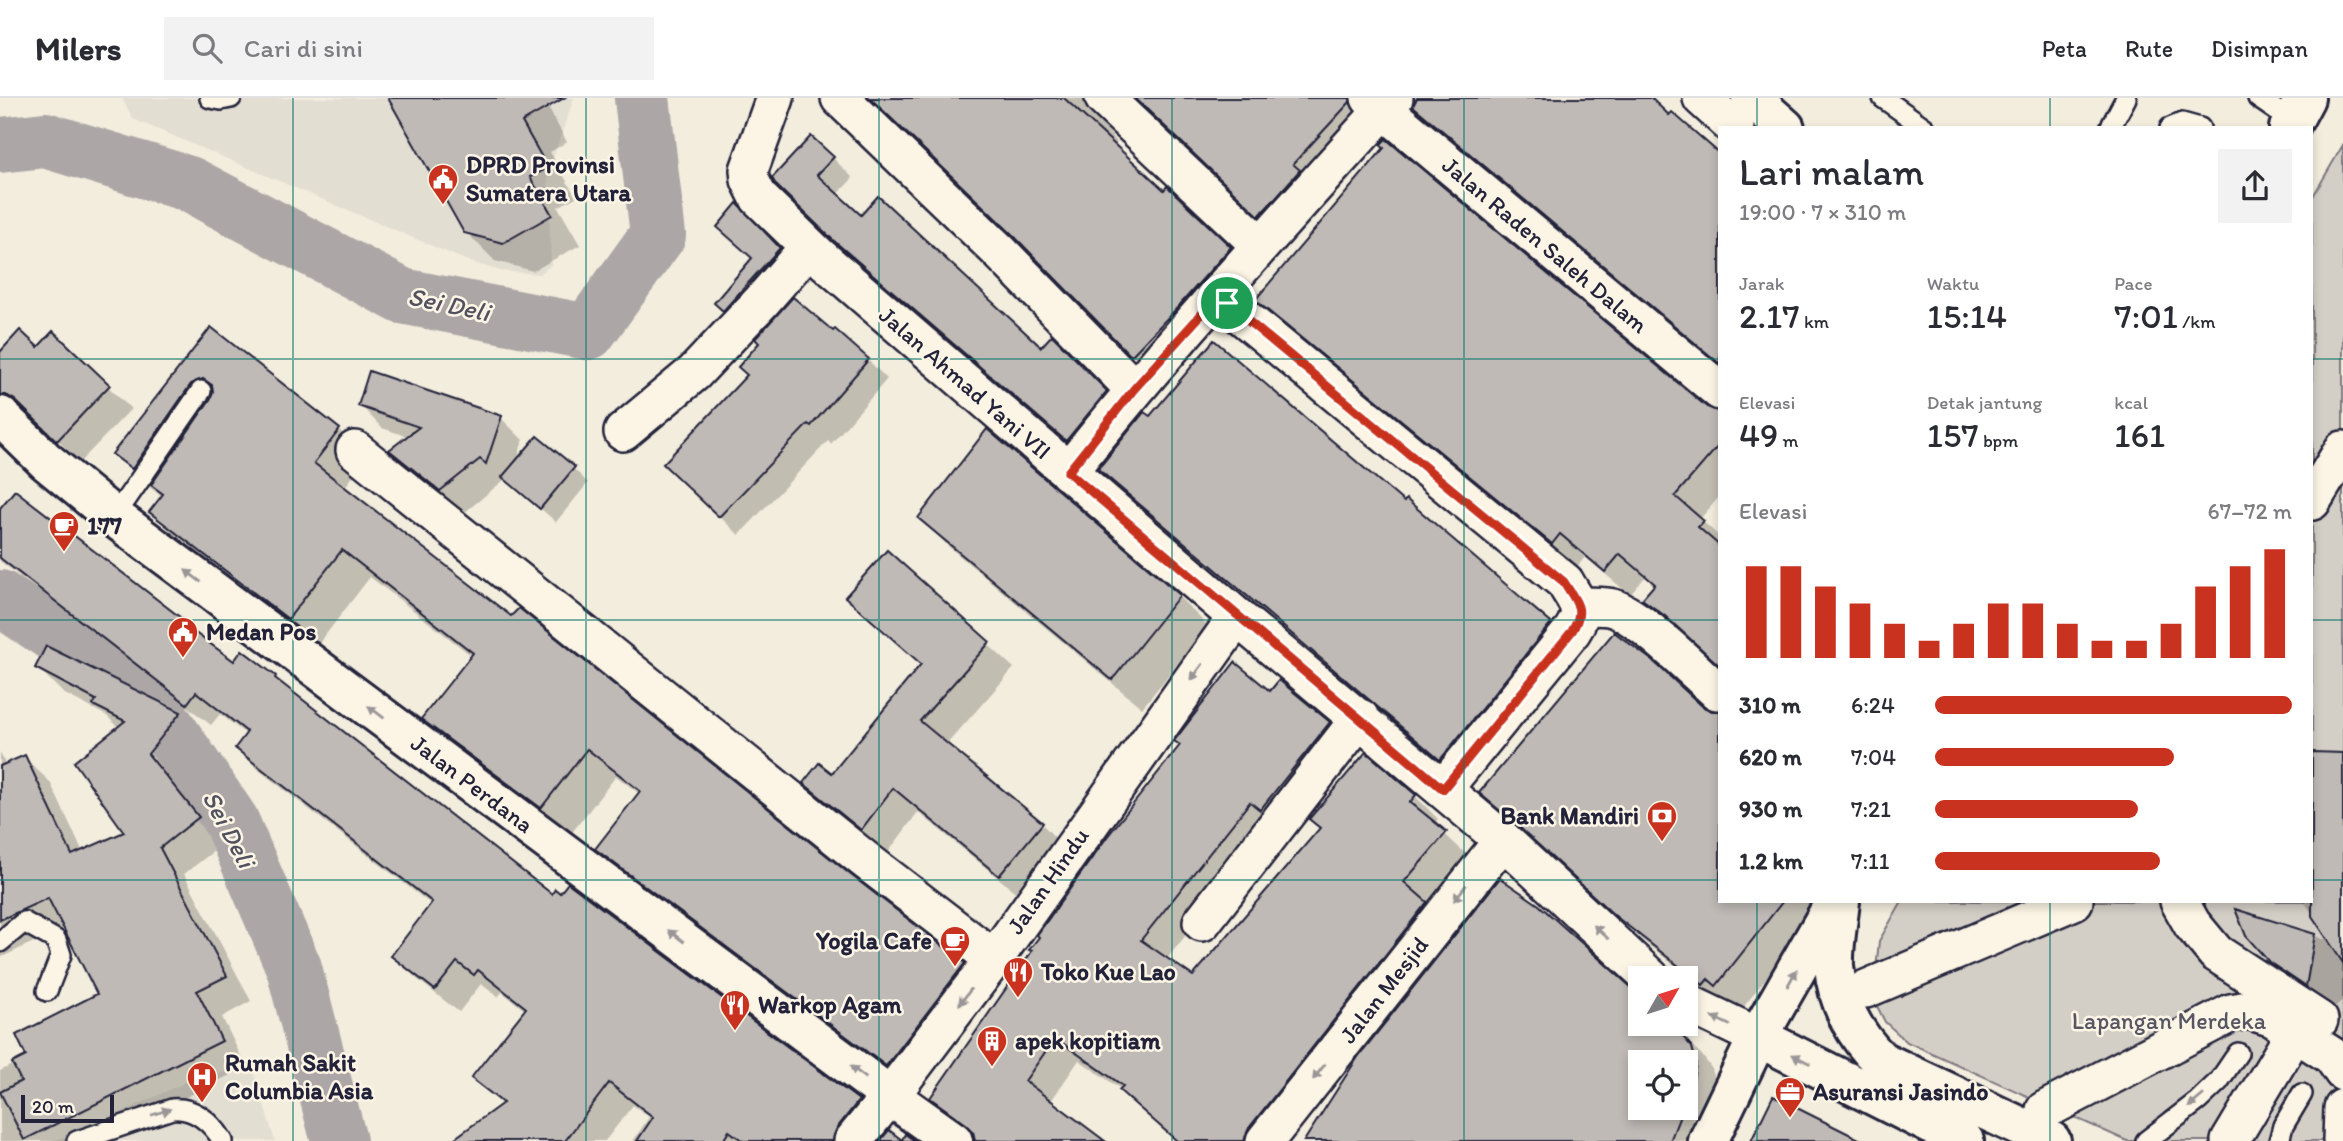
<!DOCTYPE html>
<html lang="id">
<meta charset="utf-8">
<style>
:root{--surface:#fff;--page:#f2f2f3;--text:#2b2b33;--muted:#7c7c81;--line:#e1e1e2;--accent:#c8321e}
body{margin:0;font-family:Itim,sans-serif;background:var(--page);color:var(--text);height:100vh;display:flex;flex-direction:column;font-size:26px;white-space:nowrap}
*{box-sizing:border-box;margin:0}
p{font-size:23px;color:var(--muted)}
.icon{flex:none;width:38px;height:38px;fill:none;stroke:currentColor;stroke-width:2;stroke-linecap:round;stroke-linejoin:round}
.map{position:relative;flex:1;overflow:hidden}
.panel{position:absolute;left:1718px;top:28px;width:595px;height:777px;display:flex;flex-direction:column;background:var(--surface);border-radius:0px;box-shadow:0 4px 10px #0003}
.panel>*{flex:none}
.needle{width:46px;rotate:51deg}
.tools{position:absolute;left:1628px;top:868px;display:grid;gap:14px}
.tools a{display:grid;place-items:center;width:70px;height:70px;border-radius:0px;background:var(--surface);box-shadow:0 4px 10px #0003;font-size:35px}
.scale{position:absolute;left:21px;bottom:18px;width:93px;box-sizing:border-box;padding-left:7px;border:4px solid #22223b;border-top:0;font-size:19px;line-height:24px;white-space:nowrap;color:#22223b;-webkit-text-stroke:5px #fcf5e5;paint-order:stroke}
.pin{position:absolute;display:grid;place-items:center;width:60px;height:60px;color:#fff;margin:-30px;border:4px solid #fff;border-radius:50%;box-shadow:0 2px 7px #0007}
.round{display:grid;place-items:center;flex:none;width:74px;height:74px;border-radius:0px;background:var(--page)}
.head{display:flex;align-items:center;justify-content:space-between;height:119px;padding:0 21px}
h1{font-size:38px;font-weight:600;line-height:52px}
.metrics{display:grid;grid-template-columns:repeat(3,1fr);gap:10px;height:119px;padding:7px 21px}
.metrics div{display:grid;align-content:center}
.metrics b{font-size:35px;font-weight:600}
.metrics small{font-size:19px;font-weight:400}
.metrics p{font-size:19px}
.chart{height:196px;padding:14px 21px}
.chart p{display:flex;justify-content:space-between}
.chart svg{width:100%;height:126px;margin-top:7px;stroke:var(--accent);stroke-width:6}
ul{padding:0 21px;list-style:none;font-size:23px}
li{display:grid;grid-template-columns:112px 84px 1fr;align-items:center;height:52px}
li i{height:18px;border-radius:9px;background:var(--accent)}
header{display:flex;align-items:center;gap:42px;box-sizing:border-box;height:98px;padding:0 35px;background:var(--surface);border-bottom:2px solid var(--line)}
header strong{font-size:33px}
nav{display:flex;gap:38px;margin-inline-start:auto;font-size:24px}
.search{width:490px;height:63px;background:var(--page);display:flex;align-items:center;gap:18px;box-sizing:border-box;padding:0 24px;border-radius:0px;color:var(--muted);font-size:26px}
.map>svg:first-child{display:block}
</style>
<header>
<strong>Milers</strong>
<div class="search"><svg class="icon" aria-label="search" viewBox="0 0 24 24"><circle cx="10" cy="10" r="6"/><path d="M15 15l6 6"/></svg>Cari di sini</div>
<nav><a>Peta</a><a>Rute</a><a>Disimpan</a></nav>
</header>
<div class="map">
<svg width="2343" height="1043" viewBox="0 0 2343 1043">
<rect width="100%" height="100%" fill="#f3edde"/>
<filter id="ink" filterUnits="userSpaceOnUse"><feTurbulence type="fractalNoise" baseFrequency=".0143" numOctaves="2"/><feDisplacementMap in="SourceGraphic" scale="14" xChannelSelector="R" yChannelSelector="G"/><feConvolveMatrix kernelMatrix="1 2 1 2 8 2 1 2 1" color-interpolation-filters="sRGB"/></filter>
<g filter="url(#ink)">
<!-- built -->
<g fill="#e3ded2">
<polygon points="122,0 574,0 548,74 551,167 540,176 500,173 470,164 133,21"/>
<polygon points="252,967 275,1043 53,1043 90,1029 190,982"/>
</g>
<!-- green -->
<polygon fill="#d4cfc6" stroke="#7b7880" stroke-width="2" points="2343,47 2343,1043 2127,1043 1907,944 1885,924 1873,900 1879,843 1902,803 2312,803 2312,100"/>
<!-- shadow -->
<g fill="#0003" fill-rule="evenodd">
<polygon points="390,0 555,0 546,6 567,44 550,54 576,99 558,109 580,147 533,173 495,163 465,133"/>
<polygon points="855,0 1649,0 1670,19 1672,16 1720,59 1720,268 1439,33 1414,8 1415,3 1408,7 1285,141 1145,9 1134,3 1107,21 1108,33 1117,44 1114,48 1164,94 1167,91 1255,175 1156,281 1030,152 881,9 870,3 859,4"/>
<polygon points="833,60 853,80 836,98 861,120 1041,252 1052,240 1125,314 1087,362 855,162 778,86"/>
<polygon points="737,108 802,174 739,228 716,205 753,162 719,129"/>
<polygon points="1258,201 1720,315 1720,398 1700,421 1720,439 1720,568 1668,525 1644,501 1655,488 1645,479 1630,497 1585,459 1577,469 1282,226"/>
<polygon points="211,232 339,332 367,360 344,390 963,866 991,894 915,995 625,778 597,750 640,696 616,678 570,737 451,648 423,621 472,558 370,479 317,548 179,442 151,414 162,399 142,383 114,356"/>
<polygon points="53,235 131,311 80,364 39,324 29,319 17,319 0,303 0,256 38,251"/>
<polygon points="868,262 887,281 831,346 828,343 739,437 684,385"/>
<polygon points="360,307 501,320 523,342 516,366 573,370 588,385 556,424 510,384 509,386 504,382 464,415 414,375 392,353 409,339 382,330"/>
<polygon points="1150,321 1404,406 1406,404 1550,527 1579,556 1470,689 1129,400 1100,371"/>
<polygon points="988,334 1179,499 1208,528 1142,610 949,449 920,420"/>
<polygon points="0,413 184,524 199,539 234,565 275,579 287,591 552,798 560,797 568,787 858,1004 881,1027 868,1043 633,1043 649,1019 633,1007 605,1043 454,1043 503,1008 474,980 526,913 502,894 498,899 481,886 459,914 417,881 393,858 432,807 260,673 237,650 247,637 220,616 211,627 0,463"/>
<polygon points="887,455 1014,570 946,647 1042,726 1066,751 1025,802 918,714 887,756 831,710 806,685 832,677 922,568 848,499"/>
<polygon points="37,569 180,616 205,641 173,683 223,746 184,776 251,903 222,919 246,969 98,1043 0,1043 0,973 29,959 99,897 65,829 0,860 0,655 6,667 24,659 50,684 83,754 127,735 119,630 107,618 63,595"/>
<polygon points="1271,596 1329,626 1352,649 1275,726 1166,862 1194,881 1415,698 1438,721 1434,726 1469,759 1428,807 1449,828 1280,1043 1176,1043 1122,992 1079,962 1051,1003 1103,1043 976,1043 975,1037 956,1023 933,1000"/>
<polygon points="1702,610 1712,615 1720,615 1720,803 1826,803 1742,911 1733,904 1728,910 1641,841 1482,695"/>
<polygon points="2320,656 2343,656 2343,902 2331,912 2298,891 2270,863 2238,814 2330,843 2304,803 2312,803 2312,657"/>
<path d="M 1640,926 L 1670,926 L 1701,956 L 1712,971 L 1716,987 L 1698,1043 L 1306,1043 ZM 1640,964 L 1685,964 L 1685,1010 L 1640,1010 Z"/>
</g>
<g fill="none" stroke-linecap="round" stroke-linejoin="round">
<!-- river -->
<g stroke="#aca7a6" stroke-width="56">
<polyline points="0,47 45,42 189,86 402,198 588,234 658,137 642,0"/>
<polyline points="0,500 146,598 231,723 294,870 339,1043"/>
</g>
</g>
<!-- building -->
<g fill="#bfbab6" stroke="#22223b" stroke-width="2">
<polygon points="388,0 564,0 522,24 548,70 530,79 552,117 503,145 464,135"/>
<polygon points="870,0 1064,0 1164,92 1167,88 1231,149 1177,210 1131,258 1013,137"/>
<polygon points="1135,0 1350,0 1350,4 1293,66 1300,72 1259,118"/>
<polygon points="1417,0 1651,0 1669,17 1672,14 1720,56 1720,266 1413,8"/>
<polygon points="811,38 834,59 817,77 861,117 878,98 1041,249 1052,237 1107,293 1066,343 833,142 776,87 772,80"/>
<polygon points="1386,41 1707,309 1720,313 1720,346 1675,398 1704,423 1698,429 1720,448 1720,568 1665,518 1642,501 1655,486 1620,456 1605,474 1560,436 1552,446 1255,202 1384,50 1380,47"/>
<polygon points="737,105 780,150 723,213 714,205 752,160 717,129"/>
<polygon points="793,199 833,233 835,231 869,261 811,328 808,326 719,419 663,366 747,277 738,269 759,245 755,241"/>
<polygon points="211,229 340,331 314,365 511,518 519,510 851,777 965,865 886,968 595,751 640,693 587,651 541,710 421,621 473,555 342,452 288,521 149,414 163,396 151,387 211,300 213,293 212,287 203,281 191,286 132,371 112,356"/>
<polygon points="20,232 38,249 53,233 110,287 57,343 15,302 6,297 0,297 0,254"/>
<polygon points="1214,242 1404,404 1406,401 1551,525 1440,662 1098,371 1144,314 1150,318"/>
<polygon points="369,273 502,318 486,366 480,361 440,393 389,352 419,329 358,308"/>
<polygon points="987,331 1180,497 1112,582 918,420"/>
<polygon points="537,338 575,369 540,411 502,379"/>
<polygon points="15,392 185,523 183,526 234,563 242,552 276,578 275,580 552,796 555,791 560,795 568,785 859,1002 837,1030 833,1043 743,1043 729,1033 723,1043 637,1043 653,1019 609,985 565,1043 451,1043 503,1005 471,980 526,910 478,872 474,877 457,864 435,892 391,858 432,804 235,650 247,634 196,594 187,606 0,460 0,410"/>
<polygon points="887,452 990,544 920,623 1043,725 999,778 893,690 861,732 803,685 819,665 832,675 921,566 845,499"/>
<polygon points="1614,534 1653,563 1703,609 1712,613 1720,613 1720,803 1783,803 1716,888 1708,881 1703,887 1614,817 1517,727 1479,695"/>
<polygon points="46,548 181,614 148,656 199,719 160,750 227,878 197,893 222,943 24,1042 0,994 21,983 12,965 26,958 16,937 97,896 48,800 0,822 0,668 25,657 72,757 124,734 74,664 125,623 93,607 96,602 35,570"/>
<polygon points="1235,564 1270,593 1279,582 1330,624 1260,712 1250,704 1141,842 1193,878 1320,730 1309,721 1366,654 1416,697 1410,704 1447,734 1404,784 1427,804 1249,1030 1244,1043 1177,1043 1119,992 1123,988 1055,940 1025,983 1105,1043 975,1043 973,1033 966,1026 930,1000 1032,853 1029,852 1039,839 1037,837 1107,739 1180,647 1174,643"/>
<polygon points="2312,654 2343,655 2343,865 2312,818"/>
<polygon points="1500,780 1539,807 1640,897 1640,926 1672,926 1692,949 1696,965 1693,983 1685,1004 1685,964 1640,964 1640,1010 1683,1010 1670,1043 1304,1043 1358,959"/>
<polygon points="2235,811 2315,836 2306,889 2269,864 2246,838"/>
<polygon points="1773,998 1863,1043 1751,1043"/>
<polygon points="889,1032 902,1042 905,1036 915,1043 880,1043"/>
</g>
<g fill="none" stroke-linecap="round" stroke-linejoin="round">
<!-- lane casing -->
<g stroke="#22223b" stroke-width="24">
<g id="lane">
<polyline points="210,0 221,2 231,0"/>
<polyline points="1883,0 1925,30"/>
<polyline points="2258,0 2293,24"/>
<polyline points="2110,30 2126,0"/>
<polyline points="2170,30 2182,25 2200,30"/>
<polyline points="114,419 201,293"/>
<polyline points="0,844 24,824 56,842 61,857 47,893"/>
<path d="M 77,1043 L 172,1011 C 195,1009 211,1024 223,1043"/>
<polyline points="2146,1043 2198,1003 2219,983 2238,955"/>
<polyline points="2279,1043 2283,1028 2302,996"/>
</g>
</g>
<!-- street casing -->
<g stroke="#22223b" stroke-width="42">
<g id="street">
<polyline points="775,0 749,72 750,82 759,100 819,158 1237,519 1503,742 1651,880"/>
<polyline points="840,0 998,152 1134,291"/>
<polyline points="1104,0 1260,147"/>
<polyline points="1370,0 1720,293"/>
<polyline points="1702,0 1735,30"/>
<path d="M 1218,198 L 1565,484 C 1576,504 1587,511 1572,533 L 1443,691"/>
<polyline points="623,334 694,275 761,204 809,149"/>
<polyline points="355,352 864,761 994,861"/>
<path d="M 1068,374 C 1171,244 1283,123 1394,0"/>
<polyline points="2312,403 2343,352"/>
<path d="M 1580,508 C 1590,509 1603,507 1613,510 C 1640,518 1694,573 1717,593"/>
<polyline points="2179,803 2192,826 2216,855 2319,922"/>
<polyline points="1202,824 1360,620"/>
<polyline points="1866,891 2074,803"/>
<polyline points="1685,904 1758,939"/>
<polyline points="2045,1012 2231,915 2248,912 2273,920 2332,958 2343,974"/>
<polyline points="853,1043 890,998 994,861 1237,519"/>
<polyline points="1265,1043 1503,742"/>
<polyline points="2230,1043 2296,933"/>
<polyline points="2342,1043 2343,1010"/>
</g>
</g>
<!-- secondary casing -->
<g stroke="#22223b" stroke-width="44">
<polyline id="secondary" points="0,318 46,363 114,419 890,998 953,1043"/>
</g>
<!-- primary casing -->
<g stroke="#22223b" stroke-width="44">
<g id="primary">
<polyline points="1751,0 1785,30"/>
<polyline points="2289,30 2305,0"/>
<path d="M 1840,803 C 1838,824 1833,847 1834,868 C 1837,904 1855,938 1881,963 L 2051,1043"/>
<polyline points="1758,939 1964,1043"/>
<polyline points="1708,1043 1758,939 1835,804"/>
</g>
</g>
<!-- lane -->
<use href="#lane" stroke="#fcf5e5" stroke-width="19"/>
<!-- street -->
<use href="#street" stroke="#fcf5e5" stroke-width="37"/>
<!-- secondary -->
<use href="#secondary" stroke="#fcf5e5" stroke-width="38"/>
<!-- primary -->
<use href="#primary" stroke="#fcf5e5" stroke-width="38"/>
</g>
<!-- one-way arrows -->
<defs><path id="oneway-solid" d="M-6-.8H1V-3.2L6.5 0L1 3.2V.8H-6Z" transform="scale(1.75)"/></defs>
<g fill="#9a9698">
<use href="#oneway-solid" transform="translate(193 478) rotate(-143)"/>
<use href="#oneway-solid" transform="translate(1197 574) rotate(126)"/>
<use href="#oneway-solid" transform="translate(376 614) rotate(-143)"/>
<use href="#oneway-solid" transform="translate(1460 795) rotate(128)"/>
<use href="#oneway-solid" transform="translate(1601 834) rotate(-137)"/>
<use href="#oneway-solid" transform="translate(676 838) rotate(-143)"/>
<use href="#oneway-solid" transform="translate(1792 880) rotate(-61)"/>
<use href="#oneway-solid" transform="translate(965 899) rotate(127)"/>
<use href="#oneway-solid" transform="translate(1721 923) rotate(-155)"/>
<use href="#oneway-solid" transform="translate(1801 961) rotate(-153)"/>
<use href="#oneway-solid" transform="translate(858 974) rotate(-143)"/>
<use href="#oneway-solid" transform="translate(1319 974) rotate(128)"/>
<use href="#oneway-solid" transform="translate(2196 1003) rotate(140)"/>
<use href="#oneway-solid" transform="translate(161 1014) rotate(-18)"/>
</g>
</g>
<g fill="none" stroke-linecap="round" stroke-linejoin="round" filter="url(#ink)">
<!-- route casing -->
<g stroke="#fff" stroke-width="14">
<path id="route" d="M 1218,198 L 1564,484 C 1576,504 1586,511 1572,533 L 1443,691 L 1068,374 L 1134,291 Z"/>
</g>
<!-- route -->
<use href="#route" stroke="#c8321e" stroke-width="9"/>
</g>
<!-- grid -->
<path fill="none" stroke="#0f766e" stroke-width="2" stroke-opacity="0.55" d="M 293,0 L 293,1043M 586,0 L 586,1043M 879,0 L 879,1043M 1172,0 L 1172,1043M 1464,0 L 1464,1043M 1757,0 L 1757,30M 2050,0 L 2050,30M 0,261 L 1720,261M 2312,261 L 2343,261M 0,522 L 1720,522M 2312,522 L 2343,522M 0,782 L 1720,782M 2312,782 L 2343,782M 1757,803 L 1757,1043M 2050,803 L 2050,1043"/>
<!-- icons -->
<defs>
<g id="civic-pin" transform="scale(1.575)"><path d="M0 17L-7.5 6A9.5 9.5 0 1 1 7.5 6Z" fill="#c8321e" stroke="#fcf5e5"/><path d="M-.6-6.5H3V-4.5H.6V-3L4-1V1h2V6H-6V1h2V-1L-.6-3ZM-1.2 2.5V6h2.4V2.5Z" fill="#fff"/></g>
<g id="cafe-pin" transform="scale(1.575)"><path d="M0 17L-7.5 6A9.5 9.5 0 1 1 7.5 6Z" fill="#c8321e" stroke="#fcf5e5"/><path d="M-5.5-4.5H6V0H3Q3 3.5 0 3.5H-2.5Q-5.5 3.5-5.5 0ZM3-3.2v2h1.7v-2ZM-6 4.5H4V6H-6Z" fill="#fff"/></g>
<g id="bank-pin" transform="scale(1.575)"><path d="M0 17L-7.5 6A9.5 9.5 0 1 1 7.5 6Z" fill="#c8321e" stroke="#fcf5e5"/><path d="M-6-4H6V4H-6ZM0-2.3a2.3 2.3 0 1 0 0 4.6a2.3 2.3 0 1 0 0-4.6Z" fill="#fff"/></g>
<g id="restaurant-pin" transform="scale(1.575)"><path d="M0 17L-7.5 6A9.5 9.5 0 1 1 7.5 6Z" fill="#c8321e" stroke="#fcf5e5"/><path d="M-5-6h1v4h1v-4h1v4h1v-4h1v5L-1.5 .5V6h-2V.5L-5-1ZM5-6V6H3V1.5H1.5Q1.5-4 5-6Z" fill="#fff"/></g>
<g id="building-pin" transform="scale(1.575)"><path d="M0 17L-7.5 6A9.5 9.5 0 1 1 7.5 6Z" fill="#c8321e" stroke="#fcf5e5"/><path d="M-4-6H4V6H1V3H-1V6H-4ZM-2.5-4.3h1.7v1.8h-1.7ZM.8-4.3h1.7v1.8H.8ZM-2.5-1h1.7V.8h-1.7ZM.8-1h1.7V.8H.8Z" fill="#fff"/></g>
<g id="hospital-pin" transform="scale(1.575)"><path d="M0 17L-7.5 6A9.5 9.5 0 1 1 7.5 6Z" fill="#c8321e" stroke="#fcf5e5"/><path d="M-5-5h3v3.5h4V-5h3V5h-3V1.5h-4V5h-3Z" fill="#fff"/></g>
<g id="office-pin" transform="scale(1.575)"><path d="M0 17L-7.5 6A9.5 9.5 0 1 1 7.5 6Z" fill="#c8321e" stroke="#fcf5e5"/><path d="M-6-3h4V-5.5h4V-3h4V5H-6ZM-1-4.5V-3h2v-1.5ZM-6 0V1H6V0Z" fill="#fff"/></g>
</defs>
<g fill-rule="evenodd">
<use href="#civic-pin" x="443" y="81"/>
<use href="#cafe-pin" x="64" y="428"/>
<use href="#civic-pin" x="183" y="534"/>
<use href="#bank-pin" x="1662" y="718"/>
<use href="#cafe-pin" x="955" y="843"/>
<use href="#restaurant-pin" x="1018" y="874"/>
<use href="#restaurant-pin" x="735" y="907"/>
<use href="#building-pin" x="992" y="943"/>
<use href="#hospital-pin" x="202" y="979"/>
<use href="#office-pin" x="1790" y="994"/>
</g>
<g text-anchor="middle" stroke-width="5" stroke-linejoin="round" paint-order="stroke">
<!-- poi labels -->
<g font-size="24" font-weight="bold" fill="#22223b" stroke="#fcf5e5" text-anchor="start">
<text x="466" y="75">DPRD Provinsi<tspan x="466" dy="28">Sumatera Utara</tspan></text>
<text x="87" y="436">177</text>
<text x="206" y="542">Medan Pos</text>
<text x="1639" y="726" text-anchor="end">Bank Mandiri</text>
<text x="932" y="851" text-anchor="end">Yogila Cafe</text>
<text x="1041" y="882">Toko Kue Lao</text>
<text x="758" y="915">Warkop Agam</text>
<text x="1015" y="951">apek kopitiam</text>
<text x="225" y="973">Rumah Sakit<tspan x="225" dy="28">Columbia Asia</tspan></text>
<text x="1813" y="1002">Asuransi Jasindo</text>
</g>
<!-- street labels -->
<g font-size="24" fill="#22223b" stroke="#fcf5e5">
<text transform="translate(1545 147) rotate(40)" y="8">Jalan Raden Saleh Dalam</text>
<text transform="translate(965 285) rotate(41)" y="8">Jalan Ahmad Yani VII</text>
<text transform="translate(472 686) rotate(37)" y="8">Jalan Perdana</text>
<text transform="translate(1048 783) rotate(-55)" y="8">Jalan Hindu</text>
<text transform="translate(1384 892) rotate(-52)" y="8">Jalan Mesjid</text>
</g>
<!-- park labels -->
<g font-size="24" fill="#575665" stroke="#fcf5e5">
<text x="2169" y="931">Lapangan Merdeka</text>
</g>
<!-- water labels -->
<g font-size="26" font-style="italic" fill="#525160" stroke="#fcf5e5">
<text transform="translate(449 206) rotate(12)" y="9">Sei Deli</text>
<text transform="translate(229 731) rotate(62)" y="9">Sei Deli</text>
</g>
</g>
</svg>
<div class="tools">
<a><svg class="needle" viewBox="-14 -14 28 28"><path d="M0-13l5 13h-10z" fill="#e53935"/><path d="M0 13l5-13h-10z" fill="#7c7c81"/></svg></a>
<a><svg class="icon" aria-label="locate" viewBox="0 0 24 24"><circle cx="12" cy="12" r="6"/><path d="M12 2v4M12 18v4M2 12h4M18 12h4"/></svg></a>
</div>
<div class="scale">20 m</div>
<div class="pin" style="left:1227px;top:205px;background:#1e9e55"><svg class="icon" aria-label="arrive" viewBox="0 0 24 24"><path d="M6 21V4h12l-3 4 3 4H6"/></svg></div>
<section class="panel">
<div class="head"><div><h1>Lari malam</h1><p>19:00 · 7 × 310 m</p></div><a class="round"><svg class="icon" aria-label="share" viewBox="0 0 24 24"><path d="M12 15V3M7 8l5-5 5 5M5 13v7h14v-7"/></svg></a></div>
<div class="metrics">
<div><p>Jarak</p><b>2.17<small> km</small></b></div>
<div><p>Waktu</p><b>15:14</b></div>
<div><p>Pace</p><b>7:01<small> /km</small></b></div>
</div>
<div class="metrics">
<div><p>Elevasi</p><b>49<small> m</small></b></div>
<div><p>Detak jantung</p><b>157<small> bpm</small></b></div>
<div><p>kcal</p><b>161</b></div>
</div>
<div class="chart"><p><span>Elevasi</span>67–72 m</p>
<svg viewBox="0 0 160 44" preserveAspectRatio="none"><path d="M5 44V12M15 44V12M25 44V19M35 44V25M45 44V32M55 44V38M65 44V32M75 44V25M85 44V25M95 44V32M105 44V38M115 44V38M125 44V32M135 44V19M145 44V12M155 44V6"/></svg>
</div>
<ul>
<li><b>310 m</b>6:24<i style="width:100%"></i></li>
<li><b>620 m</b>7:04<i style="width:67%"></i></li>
<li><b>930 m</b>7:21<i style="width:57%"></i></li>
<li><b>1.2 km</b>7:11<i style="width:63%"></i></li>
</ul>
</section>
</div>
